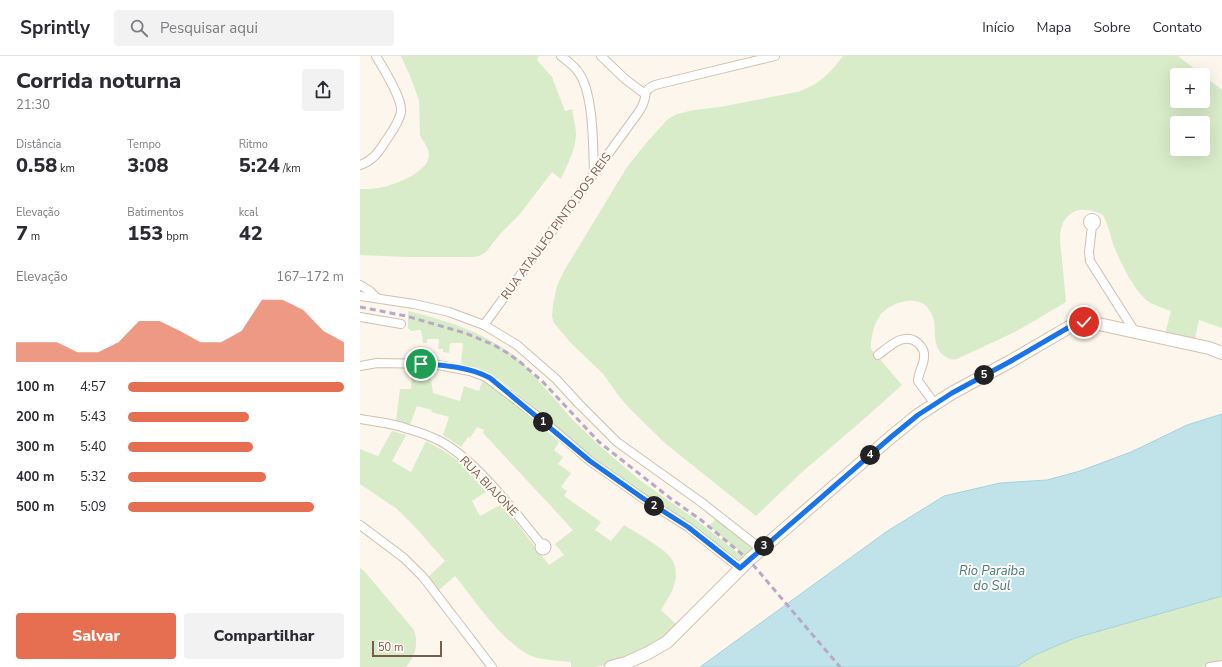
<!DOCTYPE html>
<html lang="pt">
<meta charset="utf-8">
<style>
:root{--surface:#fff;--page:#f2f2f3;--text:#2b2b33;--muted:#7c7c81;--line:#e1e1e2;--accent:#e76f51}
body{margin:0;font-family:"Nunito Sans",sans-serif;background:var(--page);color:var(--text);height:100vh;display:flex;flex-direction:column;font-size:15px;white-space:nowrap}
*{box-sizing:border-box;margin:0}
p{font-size:13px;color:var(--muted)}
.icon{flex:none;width:22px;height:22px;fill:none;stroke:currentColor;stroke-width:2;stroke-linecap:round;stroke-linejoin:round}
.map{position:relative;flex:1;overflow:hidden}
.details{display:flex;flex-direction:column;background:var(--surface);width:360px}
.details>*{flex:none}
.tools{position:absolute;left:810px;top:12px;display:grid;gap:8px}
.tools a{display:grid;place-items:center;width:40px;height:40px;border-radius:4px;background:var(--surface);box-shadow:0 4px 16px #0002;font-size:20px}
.scale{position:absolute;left:12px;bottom:10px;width:70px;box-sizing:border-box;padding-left:4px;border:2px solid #7a5c4d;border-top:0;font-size:11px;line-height:14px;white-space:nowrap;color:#7a5c4d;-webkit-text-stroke:3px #fffaf3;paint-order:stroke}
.pin{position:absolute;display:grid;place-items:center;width:34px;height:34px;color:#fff;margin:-17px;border:2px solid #fff;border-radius:50%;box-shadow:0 1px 4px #0007}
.km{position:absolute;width:20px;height:20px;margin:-10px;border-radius:50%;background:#222;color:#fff;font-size:11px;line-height:20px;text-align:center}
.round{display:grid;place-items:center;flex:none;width:42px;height:42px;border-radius:4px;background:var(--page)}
.summary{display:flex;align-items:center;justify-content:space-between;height:68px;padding:0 16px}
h1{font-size:22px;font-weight:800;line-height:30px}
.stats{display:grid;grid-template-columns:repeat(3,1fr);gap:6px;height:68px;padding:4px 16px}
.stats div{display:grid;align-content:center}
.stats b{font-size:20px;font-weight:800}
.stats small{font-size:11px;font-weight:400}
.stats p{font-size:11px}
.chart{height:112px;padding:8px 16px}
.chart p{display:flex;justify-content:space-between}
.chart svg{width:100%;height:72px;margin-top:4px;fill:var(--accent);opacity:.7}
.action{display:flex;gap:8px;margin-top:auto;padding:8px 16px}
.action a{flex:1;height:46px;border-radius:4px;background:var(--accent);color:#fff;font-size:16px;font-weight:800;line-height:46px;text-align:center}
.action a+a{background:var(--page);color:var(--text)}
ul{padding:0 16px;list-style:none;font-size:13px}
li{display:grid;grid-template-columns:64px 48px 1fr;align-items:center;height:30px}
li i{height:10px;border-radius:5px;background:var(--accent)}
header{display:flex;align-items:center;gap:24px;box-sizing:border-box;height:56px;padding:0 20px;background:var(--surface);border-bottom:1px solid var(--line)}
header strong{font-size:19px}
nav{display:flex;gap:22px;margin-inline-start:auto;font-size:14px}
.search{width:280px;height:36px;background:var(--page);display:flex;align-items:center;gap:10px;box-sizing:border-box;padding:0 14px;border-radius:4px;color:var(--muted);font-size:15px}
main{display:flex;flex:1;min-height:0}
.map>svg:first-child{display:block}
</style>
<header>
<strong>Sprintly</strong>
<div class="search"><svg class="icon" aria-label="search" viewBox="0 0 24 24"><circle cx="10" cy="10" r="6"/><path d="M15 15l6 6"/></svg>Pesquisar aqui</div>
<nav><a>Início</a><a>Mapa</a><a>Sobre</a><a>Contato</a></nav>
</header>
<main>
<section class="details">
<div class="summary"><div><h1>Corrida noturna</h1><p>21:30</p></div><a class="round"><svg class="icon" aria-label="share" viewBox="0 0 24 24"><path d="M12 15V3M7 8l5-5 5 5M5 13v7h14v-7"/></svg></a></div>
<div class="stats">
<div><p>Distância</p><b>0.58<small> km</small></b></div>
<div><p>Tempo</p><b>3:08</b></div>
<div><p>Ritmo</p><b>5:24<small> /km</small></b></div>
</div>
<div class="stats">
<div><p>Elevação</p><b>7<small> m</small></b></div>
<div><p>Batimentos</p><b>153<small> bpm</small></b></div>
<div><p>kcal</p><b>42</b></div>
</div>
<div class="chart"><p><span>Elevação</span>167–172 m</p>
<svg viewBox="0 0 160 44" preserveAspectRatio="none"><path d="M0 44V32L10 32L20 32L30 38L40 38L50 32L60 19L70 19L80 25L90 32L100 32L110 25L120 6L130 6L140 12L150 25L160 32V44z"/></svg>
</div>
<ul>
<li><b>100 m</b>4:57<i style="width:100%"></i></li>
<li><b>200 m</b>5:43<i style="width:56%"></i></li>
<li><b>300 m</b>5:40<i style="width:58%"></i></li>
<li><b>400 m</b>5:32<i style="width:64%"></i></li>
<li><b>500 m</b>5:09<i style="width:86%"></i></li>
</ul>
<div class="action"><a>Salvar</a><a>Compartilhar</a></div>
</section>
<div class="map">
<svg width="862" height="611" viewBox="0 0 862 611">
<rect width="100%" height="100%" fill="#fdf6ec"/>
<!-- green -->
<g fill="#d8ecc9" fill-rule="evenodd">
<path d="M 41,0 L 179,0 L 177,4 L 192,21 L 205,55 L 212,53 C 213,61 216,70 216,78 C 216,94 207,109 201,123 L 192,116 L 160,158 L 140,178 L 126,196 L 119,200 L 113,201 L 46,201 L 0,199 L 0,133 C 6,133 13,133 19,132 C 34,129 68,117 69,99 C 69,91 62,85 60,79 L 59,44 L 50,20 Z"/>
<path d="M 483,0 L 818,0 L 862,34 L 862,272 L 839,264 L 835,283 L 805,278 L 811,255 C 803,252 795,250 788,245 C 773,234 760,205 753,188 C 750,178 748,168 743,159 C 736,155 727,153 719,154 C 711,156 704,162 702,170 C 698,180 701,193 702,203 C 703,218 705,232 706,246 L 655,276 L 597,303 C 593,304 589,303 586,301 C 572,292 576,278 574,265 C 573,259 569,253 565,249 C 552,239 527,248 519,261 C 514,268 510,285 511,293 L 542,329 L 504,363 L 441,417 L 396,460 L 306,388 L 271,354 L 258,339 L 244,319 L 209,285 L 194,267 L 192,261 L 193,248 L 197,230 L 204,215 L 267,111 L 287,86 L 308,63 L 317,58 L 334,54 L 360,51 L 437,36 C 459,29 469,18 483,0 ZM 817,19 L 843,19 L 843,45 L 817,45 ZM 817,67 L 843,67 L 843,93 L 817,93 Z"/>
<path d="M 48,255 C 92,266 127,277 162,306 L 214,365 L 241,391 L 281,425 L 335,463 L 383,501 L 380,506 L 324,464 L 278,436 L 241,410 L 167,346 L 141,325 L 125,316 L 101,308 L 103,287 L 90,287 L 89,297 L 83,296 L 83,293 L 78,293 L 79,283 L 67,283 L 67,287 L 63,287 L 61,274 L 50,275 L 50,273 L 48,273 Z"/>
<path d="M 52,316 L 70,316 L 73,337 L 100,345 L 104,330 L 119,335 L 123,323 L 135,330 L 199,386 L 194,394 L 203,401 L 198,408 L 211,417 L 201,431 L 207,435 L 204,440 L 241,466 L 235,474 L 251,485 L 264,469 C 275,476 304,492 311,502 C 316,509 317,518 315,526 C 313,536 306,545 301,554 L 317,569 L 296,588 L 246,609 L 235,611 L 211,611 L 211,606 C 200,605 188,604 177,602 C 147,594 114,543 95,520 L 79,534 L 68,521 L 85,505 L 56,472 L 37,453 L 0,428 L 0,393 L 18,400 L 32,375 L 46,379 L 32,405 L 51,416 L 66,385 C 89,397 113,413 129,434 L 112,445 L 120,460 L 142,448 L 189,509 L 204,499 L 195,488 L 213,474 L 123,377 L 124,374 L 117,371 L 110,382 L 108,381 L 101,391 L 83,379 L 89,361 L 71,356 L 72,354 L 57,350 L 50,369 L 36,364 L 40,333 L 51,333 Z"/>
<polygon points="356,462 395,495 388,502 349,470"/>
<path d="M 0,512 L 5,516 L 54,574 C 59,588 55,600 46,611 L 0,611 Z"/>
<polygon points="862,540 862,607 841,611 656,611 675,599 715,582"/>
</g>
<!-- water -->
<polygon fill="#bfe3e8" stroke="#a5d3da" points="862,358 862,540 715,582 675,599 656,611 340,611 526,476 584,440 640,427 687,424 720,415 771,396 827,369"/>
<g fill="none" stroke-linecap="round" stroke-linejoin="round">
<!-- street casing -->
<g stroke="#d1beb0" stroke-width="10">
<g id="street">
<path d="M 201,0 C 207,5 215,10 219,17 C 234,39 233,91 234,118"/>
<polyline points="241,0 265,23 285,38"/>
<path d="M 0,109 C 12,105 18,97 25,86 C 31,77 39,67 41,56 C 43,43 23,12 16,0"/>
<circle cx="732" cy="166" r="4"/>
<polyline points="732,170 729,196 730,205 775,276"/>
<polyline points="0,229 10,235 17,242"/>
<polyline points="0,240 54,248 89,256 124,269 157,289 196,323 219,348 257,386 341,446 401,493"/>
<polyline points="0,261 41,268"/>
<path d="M 124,269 L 278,57 C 280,54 282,51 283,48 C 287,39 283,34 295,29 L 415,0"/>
<path d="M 518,299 C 529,291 544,275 558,287 C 562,291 565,296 564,301 C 564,309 558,317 558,325 L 575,348"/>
<polyline points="0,310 17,307 73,308 110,315 126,321 181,363 230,405 284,443 328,471 380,512"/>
<path d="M 0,363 C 16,366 33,367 48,373 C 59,376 70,380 80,385 C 118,406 153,454 181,488"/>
<polyline points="0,469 44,502 63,521 132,611"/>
<circle cx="183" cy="491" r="3.5"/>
<polyline points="850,611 862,609"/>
</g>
</g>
<!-- secondary casing -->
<g stroke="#d6c0b0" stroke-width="14">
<polyline id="secondary" points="251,611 266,607 288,597 307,586 389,504 531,381 558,359 592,337 651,305 711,270 720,267 734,267 849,292 862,297"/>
</g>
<!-- street -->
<use href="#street" stroke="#fff" stroke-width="8"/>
<!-- secondary -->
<use href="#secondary" stroke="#fff" stroke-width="12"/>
<!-- rail -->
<polyline stroke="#b9a8c9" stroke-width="3" stroke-dasharray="6 4" stroke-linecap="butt" points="0,251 46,260 105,277 134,289 146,296 160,306 182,325 239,386 310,442 341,464 389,504 480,611"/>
</g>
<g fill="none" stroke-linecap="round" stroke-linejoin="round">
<!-- route casing -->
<g stroke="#fff" stroke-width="8">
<path id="route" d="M 61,308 C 84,309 110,311 130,322 L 230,405 L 284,443 L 328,471 L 380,512 L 531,381 L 558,359 L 592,337 L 651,305 L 711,270 L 724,266"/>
</g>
<!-- route -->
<use href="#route" stroke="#1a73e8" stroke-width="5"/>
</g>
<g text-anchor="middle" stroke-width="4" stroke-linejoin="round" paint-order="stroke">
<!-- street labels -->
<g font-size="12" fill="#7a5c4d" stroke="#fffaf3">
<text transform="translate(196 170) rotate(-54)" y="4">RUA ATAULFO PINTO DOS REIS</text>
<text transform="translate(129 430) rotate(46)" y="4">RUA BIAJONE</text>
</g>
<!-- water labels -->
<g font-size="13" font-style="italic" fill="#437c86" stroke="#fffaf3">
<text x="632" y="519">Rio Paraiba<tspan x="632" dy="15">do Sul</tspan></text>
</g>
</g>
</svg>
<div class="tools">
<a>+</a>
<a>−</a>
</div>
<div class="scale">50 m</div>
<div class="pin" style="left:61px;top:308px;background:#1e9e55"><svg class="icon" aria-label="arrive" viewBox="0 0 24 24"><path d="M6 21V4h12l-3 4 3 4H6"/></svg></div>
<div class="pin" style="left:724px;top:266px;background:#d93025"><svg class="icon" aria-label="check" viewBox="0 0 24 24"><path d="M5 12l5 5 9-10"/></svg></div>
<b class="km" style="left:183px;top:366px">1</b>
<b class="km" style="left:294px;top:450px">2</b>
<b class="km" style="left:404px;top:490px">3</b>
<b class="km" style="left:510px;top:399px">4</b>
<b class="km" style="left:624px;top:319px">5</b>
</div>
</main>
